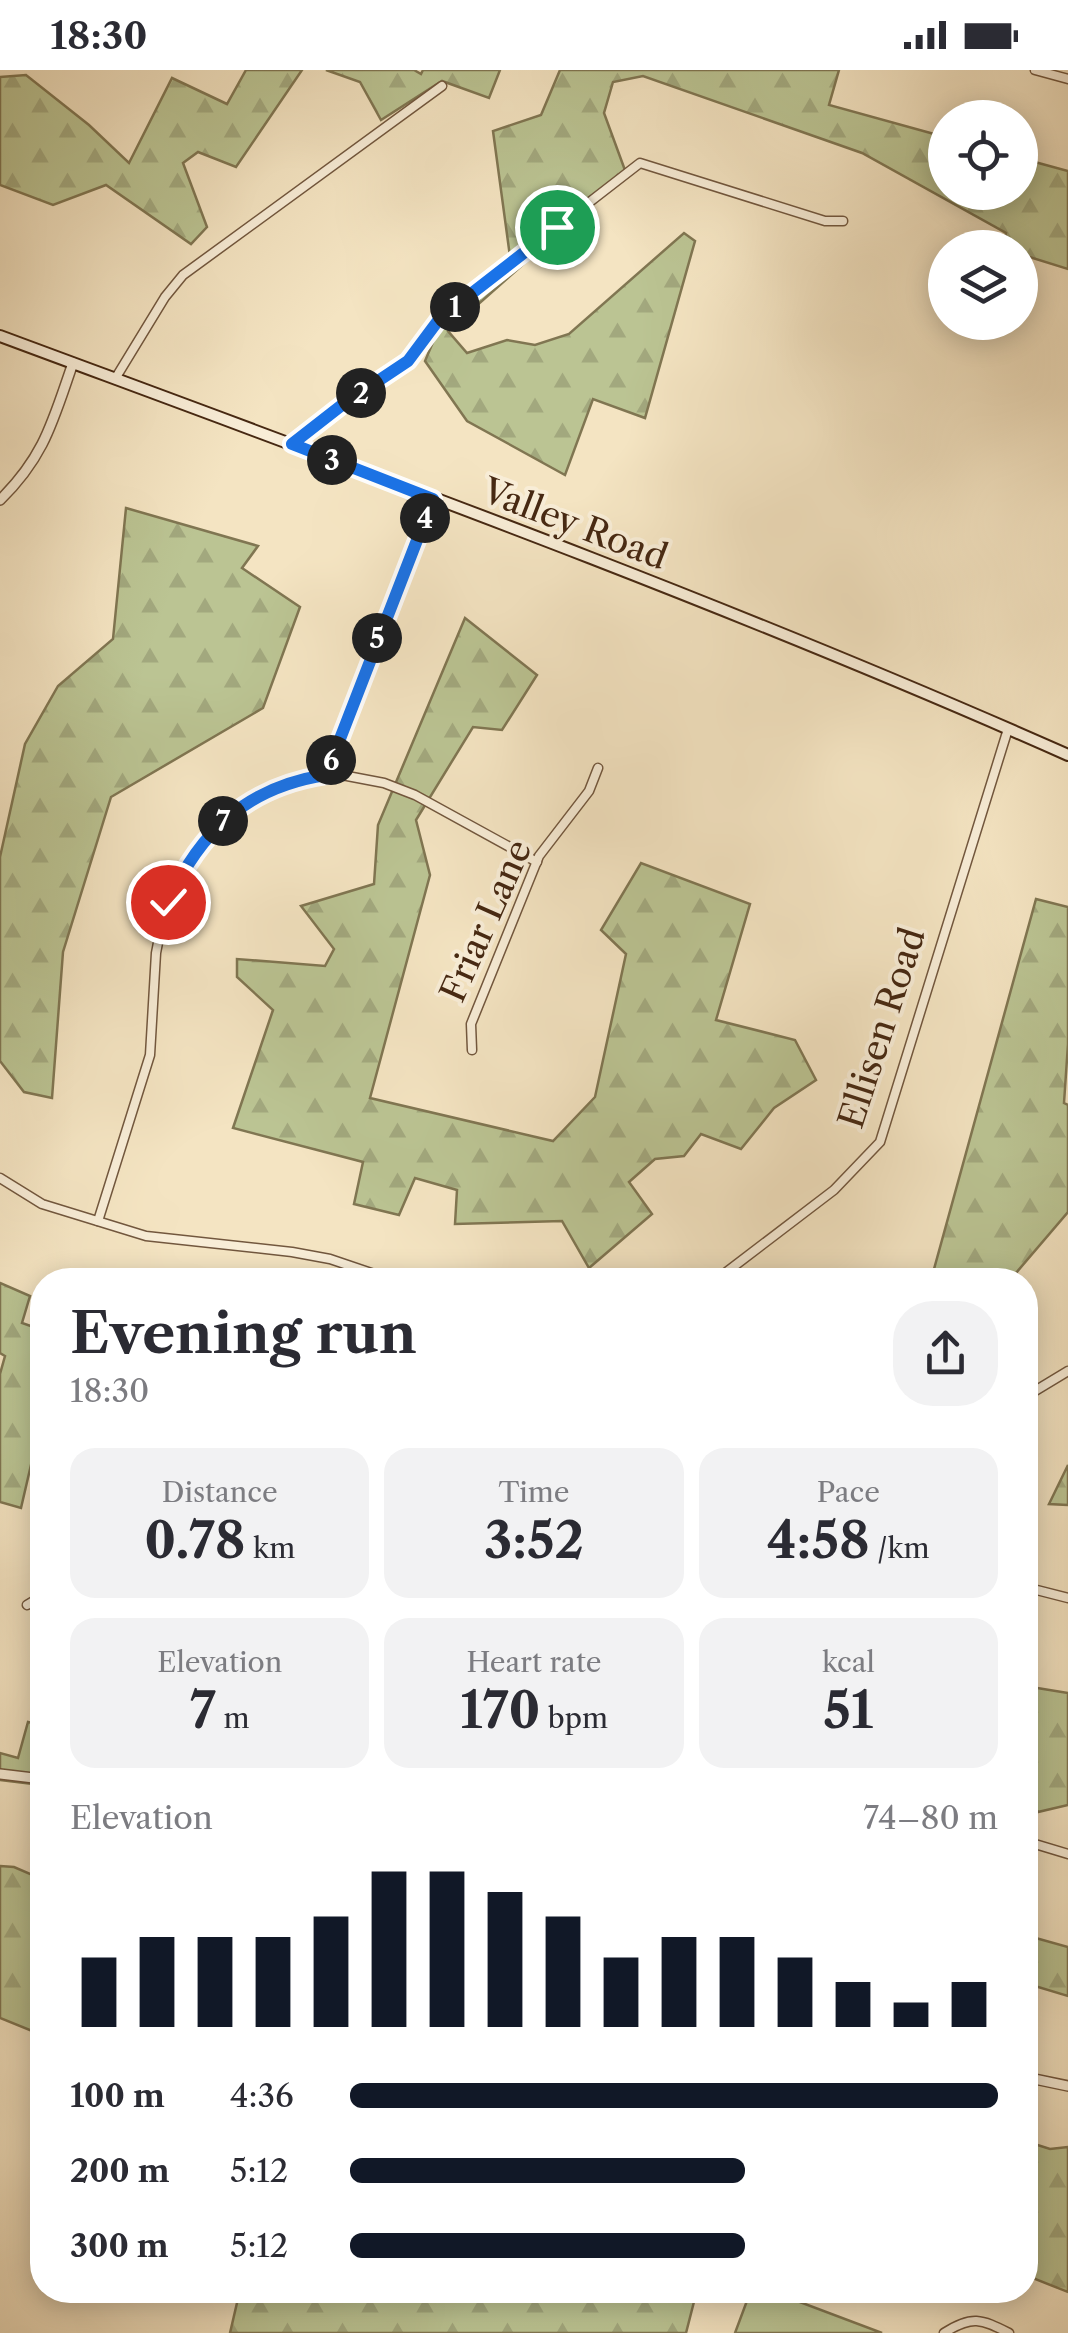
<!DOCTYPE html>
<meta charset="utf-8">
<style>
:root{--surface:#fff;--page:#f2f2f3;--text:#2b2b33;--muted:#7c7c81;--accent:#111827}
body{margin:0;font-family:"Libre Caslon Text",serif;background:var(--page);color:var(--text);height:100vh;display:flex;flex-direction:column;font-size:38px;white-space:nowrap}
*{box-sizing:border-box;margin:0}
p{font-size:32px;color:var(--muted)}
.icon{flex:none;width:55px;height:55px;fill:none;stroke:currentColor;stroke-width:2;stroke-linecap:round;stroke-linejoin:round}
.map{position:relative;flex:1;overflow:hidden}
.side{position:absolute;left:30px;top:1198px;width:1008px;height:1035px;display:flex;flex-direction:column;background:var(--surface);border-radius:40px;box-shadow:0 5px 25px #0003}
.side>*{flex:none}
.fabs{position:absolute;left:928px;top:30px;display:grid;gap:20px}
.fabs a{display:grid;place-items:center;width:110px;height:110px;border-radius:50%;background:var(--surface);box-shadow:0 5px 25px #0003;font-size:50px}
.pin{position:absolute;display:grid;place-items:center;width:85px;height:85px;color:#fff;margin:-42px;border:5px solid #fff;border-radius:50%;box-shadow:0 2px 10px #0007}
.km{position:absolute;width:50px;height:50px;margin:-25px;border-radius:50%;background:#222;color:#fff;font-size:28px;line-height:50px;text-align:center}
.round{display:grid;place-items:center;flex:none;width:105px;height:105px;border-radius:40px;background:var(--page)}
.headline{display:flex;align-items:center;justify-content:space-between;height:170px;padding:0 40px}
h1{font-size:55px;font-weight:700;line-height:75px}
.metrics{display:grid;grid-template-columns:repeat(3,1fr);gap:15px;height:170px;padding:10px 40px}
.metrics div{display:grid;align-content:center;border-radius:25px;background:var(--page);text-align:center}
.metrics b{font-size:50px;font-weight:700}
.metrics small{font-size:28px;font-weight:400}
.metrics p{font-size:28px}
.chart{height:280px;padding:20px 40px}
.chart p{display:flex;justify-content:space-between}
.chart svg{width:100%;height:180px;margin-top:10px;stroke:var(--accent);stroke-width:6}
ul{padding:0 40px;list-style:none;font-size:32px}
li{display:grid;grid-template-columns:160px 120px 1fr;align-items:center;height:75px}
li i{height:25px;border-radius:12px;background:var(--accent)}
.status{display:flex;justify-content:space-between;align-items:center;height:70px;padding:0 50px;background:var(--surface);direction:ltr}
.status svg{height:28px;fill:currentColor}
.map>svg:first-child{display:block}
</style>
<div class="status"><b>18:30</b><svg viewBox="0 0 49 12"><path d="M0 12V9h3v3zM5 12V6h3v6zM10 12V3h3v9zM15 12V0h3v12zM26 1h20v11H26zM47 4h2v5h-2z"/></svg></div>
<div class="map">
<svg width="1068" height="2263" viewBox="0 0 1068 2263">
<defs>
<pattern id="forest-firs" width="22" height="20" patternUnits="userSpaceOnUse" patternTransform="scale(2.5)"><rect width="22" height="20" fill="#bbc493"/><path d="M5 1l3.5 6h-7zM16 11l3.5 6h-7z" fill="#a2a87e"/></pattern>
</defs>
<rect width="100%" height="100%" fill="#f4e4c2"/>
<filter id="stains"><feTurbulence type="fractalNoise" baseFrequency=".002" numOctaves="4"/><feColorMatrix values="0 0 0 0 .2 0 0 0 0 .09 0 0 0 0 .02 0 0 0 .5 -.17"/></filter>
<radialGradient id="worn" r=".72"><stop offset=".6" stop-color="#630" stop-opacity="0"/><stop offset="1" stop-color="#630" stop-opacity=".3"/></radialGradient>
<!-- forest -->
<g fill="url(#forest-firs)" stroke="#807652" stroke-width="2.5">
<polygon points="246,0 302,0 236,97 198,82 183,93 207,157 191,174 106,115 53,135 0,115 0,7 26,5 89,55 129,93 172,8 227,34"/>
<polygon points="326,0 414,0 421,4 423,0 500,0 489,28 442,11 381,50 360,12"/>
<polygon points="560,0 839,0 829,35 945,67 945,122 1020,122 1020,88 1068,101 1068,199 1020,184 1020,178 1003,177 1006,163 862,83 643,6 613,12 604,43 626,103 448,261 467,283 507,270 535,275 569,264 684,163 695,171 645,348 593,329 565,405 467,351 425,291 436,265 511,194 493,61 541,45"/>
<polygon points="126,438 258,476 242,498 300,537 263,638 111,727 63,882 52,1028 24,1022 0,991 0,787 25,674 58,616 113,569"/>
<polygon points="465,548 537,605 502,660 473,657 416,750 430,805 370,1028 553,1071 595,1027 626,884 601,860 641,793 750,834 716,950 795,970 816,1010 774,1038 741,1079 701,1064 684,1086 655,1089 629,1112 652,1144 589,1198 562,1151 455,1154 457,1120 415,1108 399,1145 354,1134 363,1092 233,1058 273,940 237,907 237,889 325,896 334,879 301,836 374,814 378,755"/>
<polygon points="1036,829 1068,837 1068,974 1064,1033 1068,1035 1068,1142 1010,1210 931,1210"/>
<polygon points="0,1213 30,1226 22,1253 42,1260 42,1376 34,1382 21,1438 0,1432 0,1304 5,1286 0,1283"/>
<polygon points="1068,1395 1068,1435 1049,1434"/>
<polygon points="1025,1616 1068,1623 1068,1735 1038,1742 1025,1723"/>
<polygon points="28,1652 42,1655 42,1715 0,1710 0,1683 18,1688"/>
<polygon points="0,1796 14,1797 42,1809 42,1965 0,1948"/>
<polygon points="1025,1865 1068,1877 1068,1926 1025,1913"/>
<polygon points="1025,2071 1050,2079 1068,2077 1068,2222 1025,2205"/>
<polygon points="240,2220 697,2220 686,2263 230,2263"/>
</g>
<!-- garden -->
<polygon fill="#bbc493" stroke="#807652" stroke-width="2.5" points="751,2220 768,2220 882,2263 735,2263"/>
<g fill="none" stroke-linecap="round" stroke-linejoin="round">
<!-- minor casing -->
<g stroke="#72573e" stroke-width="11">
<g id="minor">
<polyline points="1035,0 1068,9"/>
<polyline points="115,309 165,227 183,205 442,16"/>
<polyline points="291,374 342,335 408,291 440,248 640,93 825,151 843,151"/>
<polyline points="325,705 433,429"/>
<polyline points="472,980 471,954 539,786 589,721 598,698"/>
<polyline points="0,1108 42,1134 146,1166 292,1182 330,1189 392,1210"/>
<polyline points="98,1151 150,985 156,883 165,837 196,778 229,745 259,728 311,707 342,705 384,713 415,725 537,792"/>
<polyline points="343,1210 349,1196"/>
<polyline points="716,1210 834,1120 880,1072 1008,659"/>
<polyline points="1025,1327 1068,1301"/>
<polyline points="1025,1517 1068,1528"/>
<polyline points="27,1535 42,1526"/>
<polyline points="1025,1771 1068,1784"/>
<path d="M 944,2263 C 972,2245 981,2249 1009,2263"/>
</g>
</g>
<!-- tertiary casing -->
<g stroke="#72573e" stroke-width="12">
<g id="tertiary">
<path d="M 0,430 C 45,386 53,350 73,293"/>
<polyline points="0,1704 42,1709"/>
<polyline points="1025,2007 1068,2016"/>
</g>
</g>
<!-- secondary casing -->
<g stroke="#462812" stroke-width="14">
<path id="secondary" d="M 0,266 C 358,399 719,530 1068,685"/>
</g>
<!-- minor -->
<use href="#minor" stroke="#f8edd7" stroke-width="8"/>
<!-- tertiary -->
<use href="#tertiary" stroke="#f8edd7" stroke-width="9"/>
<!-- secondary -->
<use href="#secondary" stroke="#f8edd7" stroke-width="10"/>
</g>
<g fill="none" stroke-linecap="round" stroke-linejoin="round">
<!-- route casing -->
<g stroke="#fff" stroke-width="20">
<path id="route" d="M 168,832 C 200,762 246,717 326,705 L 433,429 L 292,374 L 342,335 L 408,291 L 440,248 L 557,157"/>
</g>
<!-- route -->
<use href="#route" stroke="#1a73e8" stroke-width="12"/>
</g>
<g text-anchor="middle" stroke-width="8" stroke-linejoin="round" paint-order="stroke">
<!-- street labels -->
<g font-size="35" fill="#462812" stroke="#f8edd7">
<text transform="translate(575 454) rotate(21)" y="12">Valley Road</text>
<text transform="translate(486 851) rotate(-66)" y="12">Friar Lane</text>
<text transform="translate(882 958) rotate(-72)" y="12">Ellisen Road</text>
</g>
</g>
<rect width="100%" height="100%" filter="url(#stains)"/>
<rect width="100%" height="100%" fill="url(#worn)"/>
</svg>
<div class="fabs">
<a><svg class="icon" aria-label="locate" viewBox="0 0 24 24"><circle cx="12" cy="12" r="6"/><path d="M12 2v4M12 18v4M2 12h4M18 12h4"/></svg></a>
<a><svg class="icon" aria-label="layers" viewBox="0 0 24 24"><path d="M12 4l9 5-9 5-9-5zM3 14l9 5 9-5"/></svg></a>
</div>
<div class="pin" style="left:557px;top:157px;background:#1e9e55"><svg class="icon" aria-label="arrive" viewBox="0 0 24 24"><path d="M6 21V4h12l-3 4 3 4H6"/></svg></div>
<div class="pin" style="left:168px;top:832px;background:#d93025"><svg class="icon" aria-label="check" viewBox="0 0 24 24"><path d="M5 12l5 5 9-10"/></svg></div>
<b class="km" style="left:455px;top:237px">1</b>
<b class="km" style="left:361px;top:323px">2</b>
<b class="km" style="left:332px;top:390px">3</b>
<b class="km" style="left:425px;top:448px">4</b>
<b class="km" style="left:377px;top:568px">5</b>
<b class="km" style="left:331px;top:690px">6</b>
<b class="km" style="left:223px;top:751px">7</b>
<section class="side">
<div class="headline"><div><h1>Evening run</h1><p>18:30</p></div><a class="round"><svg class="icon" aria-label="share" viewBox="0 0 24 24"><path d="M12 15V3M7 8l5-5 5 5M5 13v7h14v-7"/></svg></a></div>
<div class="metrics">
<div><p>Distance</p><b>0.78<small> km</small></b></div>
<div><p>Time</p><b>3:52</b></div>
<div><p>Pace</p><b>4:58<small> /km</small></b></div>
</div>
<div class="metrics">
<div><p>Elevation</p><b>7<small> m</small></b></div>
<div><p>Heart rate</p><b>170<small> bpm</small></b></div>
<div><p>kcal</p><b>51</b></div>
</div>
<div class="chart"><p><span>Elevation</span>74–80 m</p>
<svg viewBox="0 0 160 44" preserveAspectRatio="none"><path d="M5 44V27M15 44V22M25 44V22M35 44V22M45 44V17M55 44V6M65 44V6M75 44V11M85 44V17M95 44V27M105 44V22M115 44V22M125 44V27M135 44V33M145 44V38M155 44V33"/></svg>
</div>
<ul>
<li><b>100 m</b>4:36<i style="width:100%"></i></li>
<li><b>200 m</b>5:12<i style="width:61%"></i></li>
<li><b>300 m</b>5:12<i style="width:61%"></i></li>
</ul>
</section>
</div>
